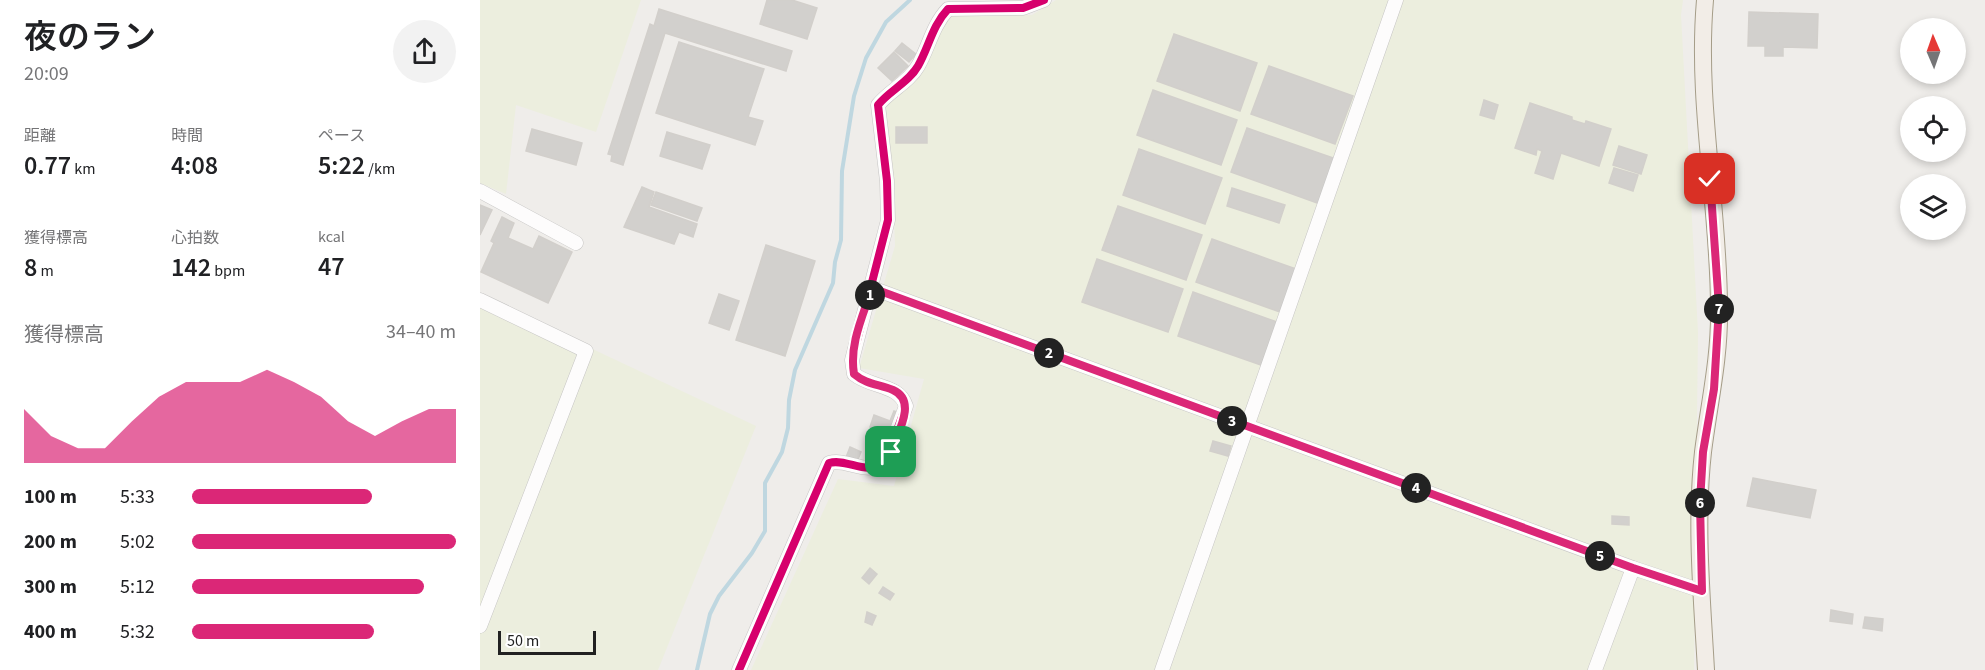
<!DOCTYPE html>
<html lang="ja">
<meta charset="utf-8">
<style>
:root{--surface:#fff;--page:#f2f2f2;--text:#202124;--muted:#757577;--accent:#db2777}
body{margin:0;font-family:"Source Sans 3","Noto Sans JP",sans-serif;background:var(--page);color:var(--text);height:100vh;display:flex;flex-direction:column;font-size:22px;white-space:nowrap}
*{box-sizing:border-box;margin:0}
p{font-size:20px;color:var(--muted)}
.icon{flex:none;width:33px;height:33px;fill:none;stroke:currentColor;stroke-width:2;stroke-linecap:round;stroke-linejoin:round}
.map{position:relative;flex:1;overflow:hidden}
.side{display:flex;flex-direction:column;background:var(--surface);width:480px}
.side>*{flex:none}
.needle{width:39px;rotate:358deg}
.buttons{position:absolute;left:1420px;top:18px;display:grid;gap:12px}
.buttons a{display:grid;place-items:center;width:66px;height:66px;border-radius:50%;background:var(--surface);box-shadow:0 3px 9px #0003;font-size:30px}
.scale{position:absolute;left:18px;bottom:15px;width:98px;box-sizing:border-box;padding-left:6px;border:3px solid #212121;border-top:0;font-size:16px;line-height:21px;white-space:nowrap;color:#212121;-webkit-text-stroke:4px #fff;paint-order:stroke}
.pin{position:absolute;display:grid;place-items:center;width:51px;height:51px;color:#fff;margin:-26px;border-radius:12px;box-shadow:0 3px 9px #0006}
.km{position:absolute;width:30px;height:30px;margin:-15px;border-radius:50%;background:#222;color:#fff;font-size:16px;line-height:30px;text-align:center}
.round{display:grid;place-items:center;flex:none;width:63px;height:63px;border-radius:32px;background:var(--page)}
.headline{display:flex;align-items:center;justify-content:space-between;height:102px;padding:0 24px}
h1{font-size:33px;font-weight:600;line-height:45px}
.figures{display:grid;grid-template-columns:repeat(3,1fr);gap:9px;height:102px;padding:6px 24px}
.figures div{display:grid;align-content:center}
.figures b{font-size:26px;font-weight:600}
.figures small{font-size:16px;font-weight:400}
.figures p{font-size:16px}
.chart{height:168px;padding:12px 24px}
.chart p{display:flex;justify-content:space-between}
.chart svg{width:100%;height:108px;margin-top:6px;fill:var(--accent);opacity:.7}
ul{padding:0 24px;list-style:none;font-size:20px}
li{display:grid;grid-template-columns:96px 72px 1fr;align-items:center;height:45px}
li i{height:15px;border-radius:8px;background:var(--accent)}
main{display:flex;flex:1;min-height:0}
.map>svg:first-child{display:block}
</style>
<main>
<section class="side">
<div class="headline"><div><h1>夜のラン</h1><p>20:09</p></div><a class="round"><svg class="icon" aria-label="share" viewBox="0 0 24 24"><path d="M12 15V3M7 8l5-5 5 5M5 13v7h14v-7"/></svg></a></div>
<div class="figures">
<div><p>距離</p><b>0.77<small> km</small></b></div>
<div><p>時間</p><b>4:08</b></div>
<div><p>ペース</p><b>5:22<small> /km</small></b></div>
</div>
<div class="figures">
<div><p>獲得標高</p><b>8<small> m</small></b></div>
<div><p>心拍数</p><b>142<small> bpm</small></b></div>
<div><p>kcal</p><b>47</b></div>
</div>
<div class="chart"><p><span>獲得標高</span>34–40 m</p>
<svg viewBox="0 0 160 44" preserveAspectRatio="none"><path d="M0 44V22L10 33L20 38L30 38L40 27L50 17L60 11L70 11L80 11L90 6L100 11L110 17L120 27L130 33L140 27L150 22L160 22V44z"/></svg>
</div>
<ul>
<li><b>100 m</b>5:33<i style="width:68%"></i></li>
<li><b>200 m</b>5:02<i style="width:100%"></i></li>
<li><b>300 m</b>5:12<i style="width:88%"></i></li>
<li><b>400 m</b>5:32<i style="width:69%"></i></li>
</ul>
</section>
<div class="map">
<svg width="1505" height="670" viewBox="0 0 1505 670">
<rect width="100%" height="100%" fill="#efedea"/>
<!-- farmland -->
<g fill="#eceede">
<polygon points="0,0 161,0 116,132 36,105 26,194 0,183"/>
<polygon points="576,0 1203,0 1201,15 1218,332 1214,670 271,670 358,479 414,486 444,379 379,368 415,246 413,182 403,107 469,14 552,15"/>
<polygon points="0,296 276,426 178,670 0,670"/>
</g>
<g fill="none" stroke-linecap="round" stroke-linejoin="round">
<!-- stream -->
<polyline stroke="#bfd7e0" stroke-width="4" points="217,670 230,614 239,596 272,553 285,531 285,483 302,452 308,428 309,400 315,370 353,283 355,262 361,240 362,171 374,96 386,58 406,22 430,0"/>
</g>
<!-- building -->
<g fill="#d2d0cd" stroke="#d2cfcb" stroke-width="1.5">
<polygon points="287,0 312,0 337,8 327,39 280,24"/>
<polygon points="179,9 312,51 306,71 185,33 143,165 131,161 132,155 128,154 170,24 174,26"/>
<polygon points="1269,12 1338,14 1337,48 1303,47 1303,56 1285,56 1285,46 1268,46"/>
<polygon points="694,34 777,63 760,111 677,81"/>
<polygon points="199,42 284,69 268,117 283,121 275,145 176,113"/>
<polygon points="422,43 436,54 429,62 415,51"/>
<polygon points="414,52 428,66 412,81 398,68"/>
<polygon points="789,66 873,96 855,144 771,114"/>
<polygon points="673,90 757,120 741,165 657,135"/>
<polygon points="1004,100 1018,105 1014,119 1000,115"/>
<polygon points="1050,103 1092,117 1092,120 1105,124 1106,121 1131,129 1119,166 1081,153 1073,179 1055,173 1062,151 1057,149 1056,155 1035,148"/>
<rect x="416" y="127" width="31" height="16"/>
<polygon points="767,128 856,159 840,204 751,172"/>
<polygon points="52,129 102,143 96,165 46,151"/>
<polygon points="187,132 230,145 222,169 180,156"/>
<polygon points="1139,146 1167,155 1161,174 1133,165"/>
<polygon points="659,149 742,178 725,224 643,195"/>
<polygon points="1134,168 1158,175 1153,191 1129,183"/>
<polygon points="162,187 174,192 169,207 217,224 213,237 199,232 194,244 144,227"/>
<polygon points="752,188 805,205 799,223 747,206"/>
<polygon points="176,192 222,208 217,221 171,205"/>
<polygon points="0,205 12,210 0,235"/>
<polygon points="638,206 722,235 706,280 622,250"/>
<polygon points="22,217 34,223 28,238 53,249 59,236 92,252 68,303 1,272 14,243 11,241"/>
<polygon points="732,239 816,269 800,312 716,282"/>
<polygon points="286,245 335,261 305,356 256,340"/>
<polygon points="617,259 703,289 688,332 602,302"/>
<polygon points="713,292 797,322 781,365 698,336"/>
<polygon points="239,294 259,301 249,330 229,323"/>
<polygon points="414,411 423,414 414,436 390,427 394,415 410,421"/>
<polygon points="733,441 751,446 748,456 730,451"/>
<polygon points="370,447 381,452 376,464 365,460"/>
<polygon points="1273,478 1336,490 1330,518 1267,506"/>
<polygon points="1132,516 1149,517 1149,525 1132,524"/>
<polygon points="390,568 397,574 389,584 382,578"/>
<polygon points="403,587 414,594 410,600 399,593"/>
<polygon points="1351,610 1373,614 1372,624 1350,621"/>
<polygon points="387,612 396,616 392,625 385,622"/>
<polygon points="1385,617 1403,619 1402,631 1383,628"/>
</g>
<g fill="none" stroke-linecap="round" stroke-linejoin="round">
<!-- minor casing -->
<g stroke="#c6c5c4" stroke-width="15">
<g id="minor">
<polyline points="0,191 96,243"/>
<polyline points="392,288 1153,568 1222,591"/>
<polyline points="0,300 106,351 0,626"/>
<path d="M 259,670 L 349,463 C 368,458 385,476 405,463 L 426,406 C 419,384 391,388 374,374 L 372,360 L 408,220 L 407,181 L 398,105 C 409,91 429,82 438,66 C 449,47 452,26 468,9 L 543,8 L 564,0"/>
<polyline points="682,670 916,0"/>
<polyline points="1115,670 1153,568"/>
</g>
</g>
<!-- major casing -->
<g stroke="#a59d88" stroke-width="18">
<path id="major" d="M 1225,0 C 1216,103 1239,205 1239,308 C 1240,357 1229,404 1223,452 C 1215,524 1222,598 1226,670"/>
</g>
<!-- minor -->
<use href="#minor" stroke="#fdfcfc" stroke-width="14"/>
<!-- major -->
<use href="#major" stroke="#f2ede7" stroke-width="16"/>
<!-- cycleway casing -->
<g stroke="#fff" stroke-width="11">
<g id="cycleway">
<polyline points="392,288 1153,568 1222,591"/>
<path d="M 259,670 L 349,463 C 368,458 385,476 405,463 L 426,406 C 419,384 391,388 374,374 L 372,360 L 408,220 L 407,181 L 398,105 C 409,91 429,82 438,66 C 449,47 452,26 468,9 L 543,8 L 564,0"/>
</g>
</g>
<!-- cycleway -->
<use href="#cycleway" stroke="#d6006c" stroke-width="8"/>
</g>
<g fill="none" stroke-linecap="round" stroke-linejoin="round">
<!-- route casing -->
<g stroke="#fff" stroke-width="12">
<path id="route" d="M 411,452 C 417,434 438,401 413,390 C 399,384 387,385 374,374 C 369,344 383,316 392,288 L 1153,568 L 1222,591 L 1220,502 L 1223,452 L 1234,389 L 1239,307 L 1230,179"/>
</g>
<!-- route -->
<use href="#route" stroke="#db2777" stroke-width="8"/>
</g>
</svg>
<div class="buttons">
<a><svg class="needle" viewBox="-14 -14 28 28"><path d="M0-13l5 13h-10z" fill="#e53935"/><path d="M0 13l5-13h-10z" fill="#757577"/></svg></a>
<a><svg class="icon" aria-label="locate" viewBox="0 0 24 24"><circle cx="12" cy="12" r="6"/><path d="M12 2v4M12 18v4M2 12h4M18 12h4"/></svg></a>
<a><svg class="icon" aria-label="layers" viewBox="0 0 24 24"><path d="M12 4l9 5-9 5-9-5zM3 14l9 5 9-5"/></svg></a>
</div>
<div class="scale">50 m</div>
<div class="pin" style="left:411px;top:452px;background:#1e9e55"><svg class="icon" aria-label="arrive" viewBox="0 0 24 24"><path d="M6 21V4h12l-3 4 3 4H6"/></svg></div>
<div class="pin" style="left:1230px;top:179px;background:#d93025"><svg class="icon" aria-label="check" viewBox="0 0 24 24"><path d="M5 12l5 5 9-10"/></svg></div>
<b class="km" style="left:390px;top:295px">1</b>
<b class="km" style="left:569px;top:353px">2</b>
<b class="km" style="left:752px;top:421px">3</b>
<b class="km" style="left:936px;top:488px">4</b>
<b class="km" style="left:1120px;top:556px">5</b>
<b class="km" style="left:1220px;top:503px">6</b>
<b class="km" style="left:1239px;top:309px">7</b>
</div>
</main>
